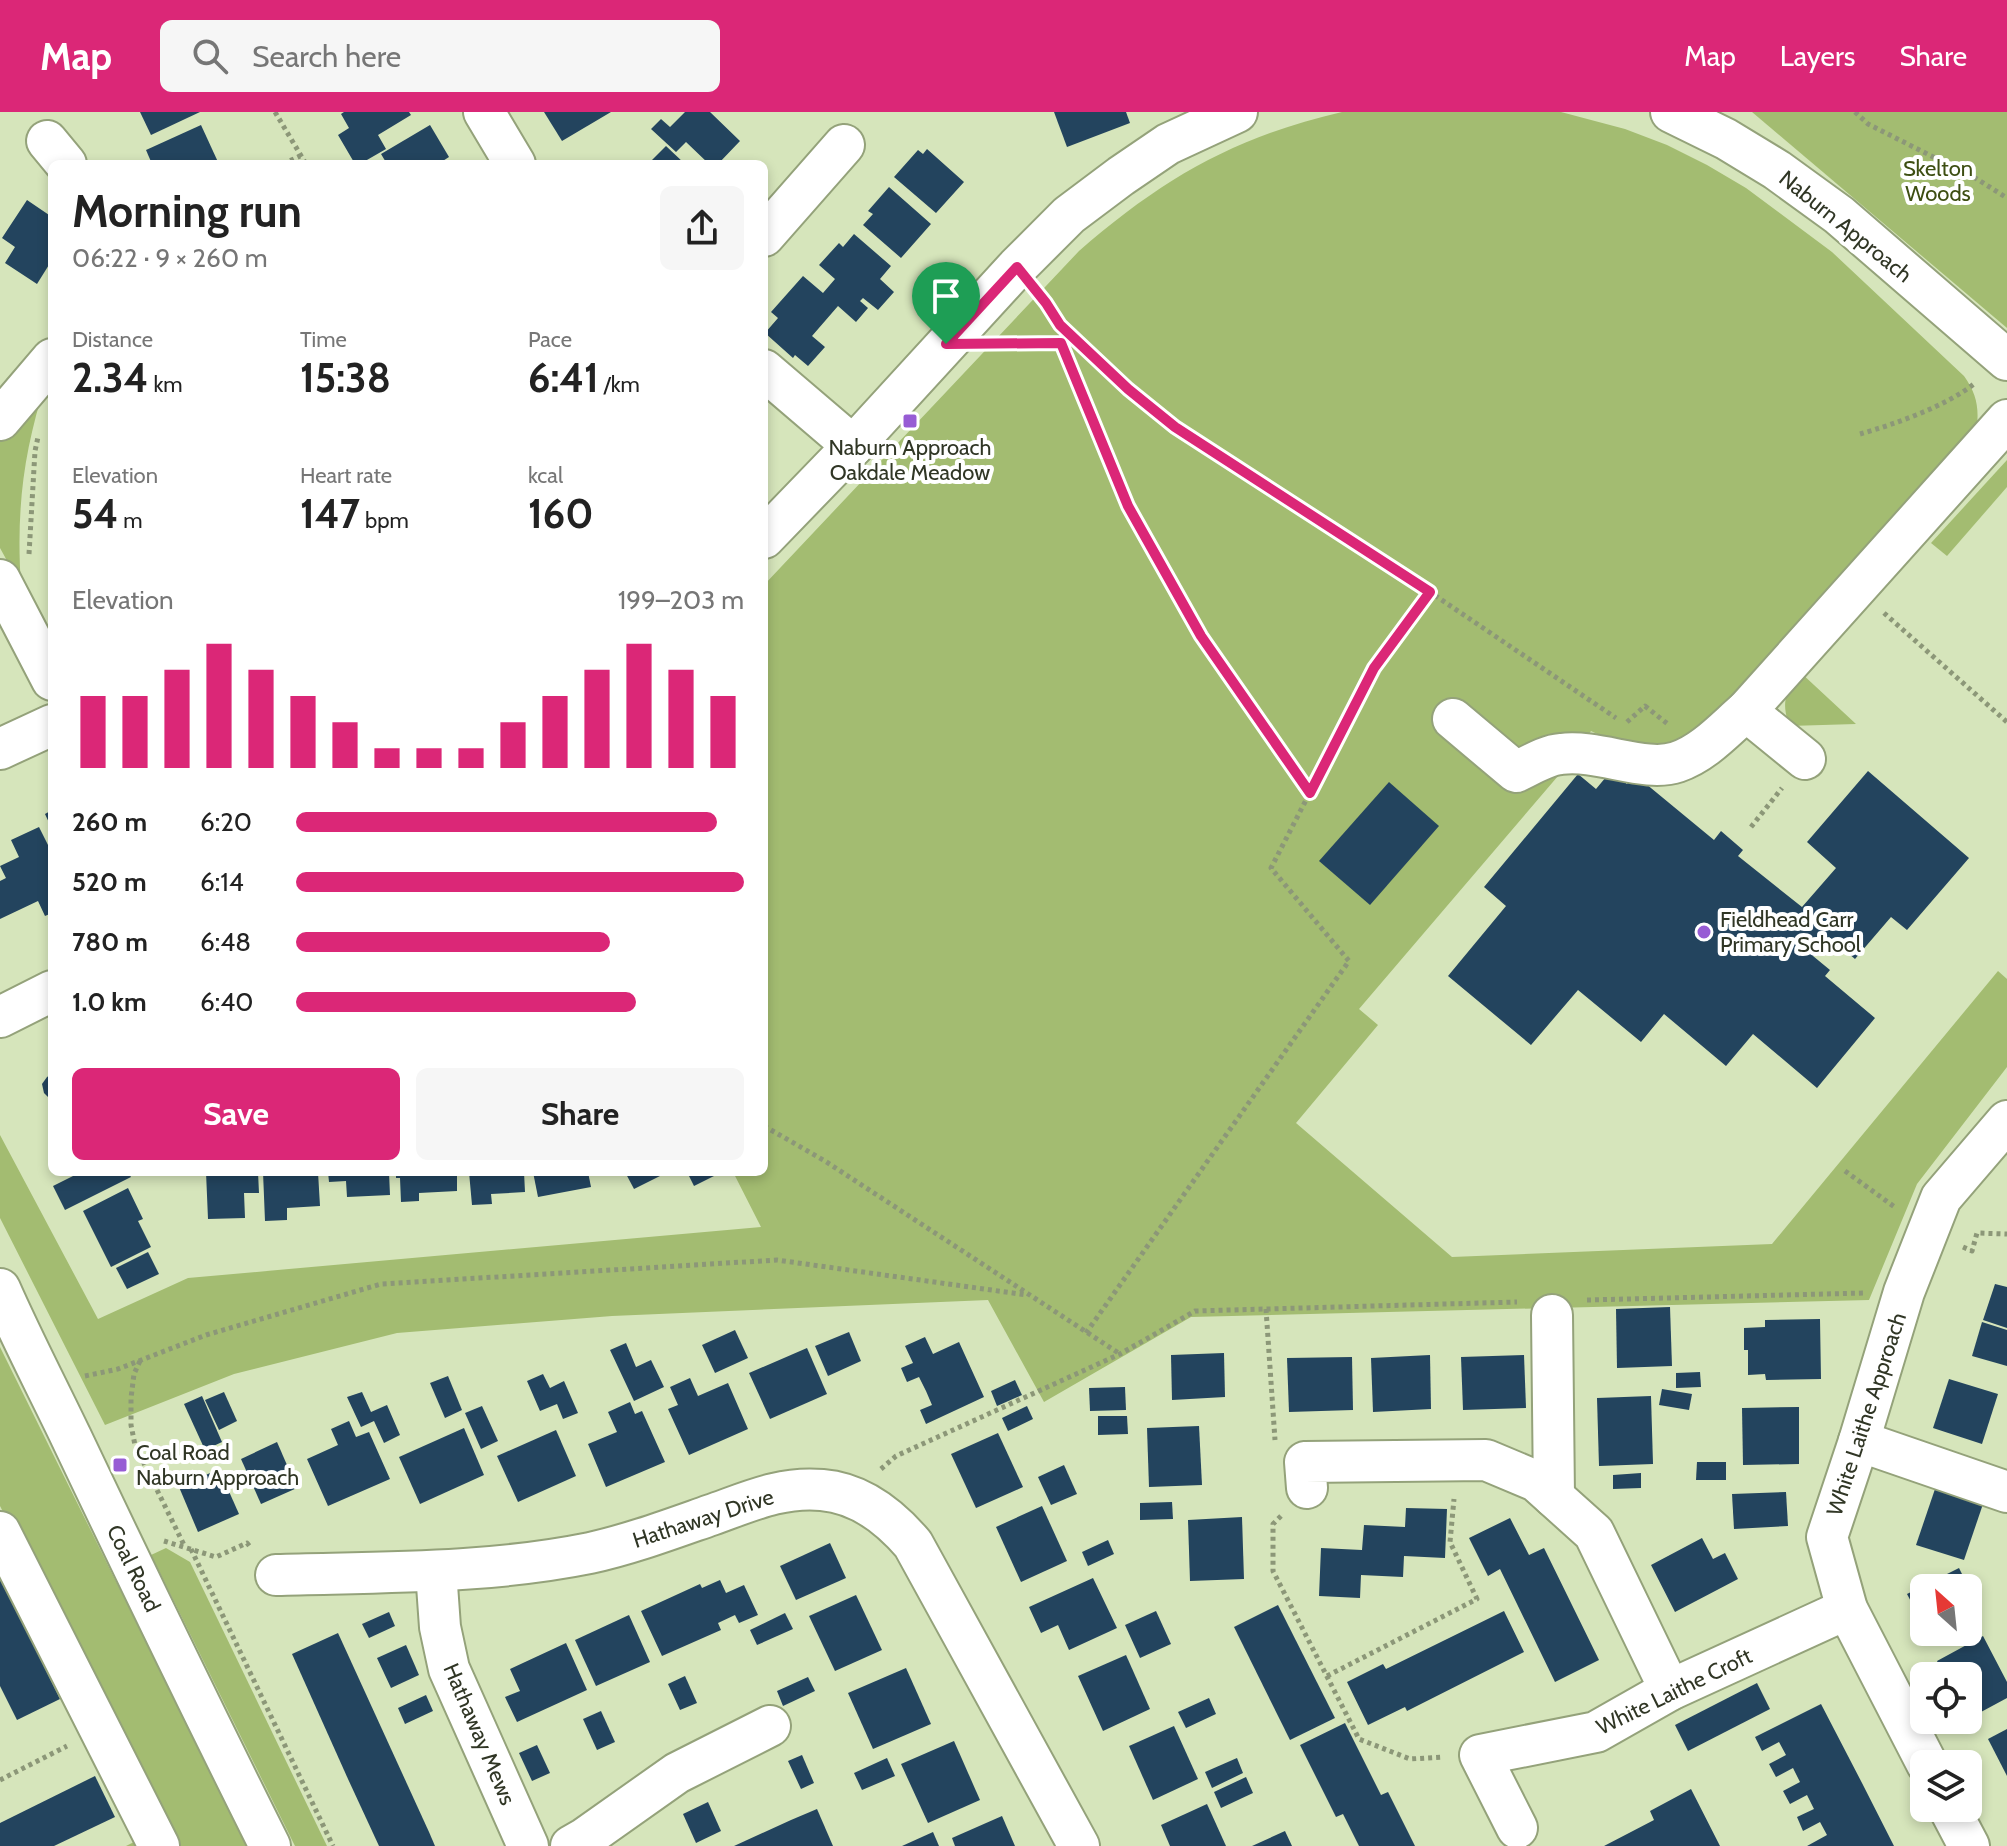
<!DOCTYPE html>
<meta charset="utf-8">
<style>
:root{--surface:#fff;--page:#f6f6f6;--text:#222;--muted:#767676;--accent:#db2777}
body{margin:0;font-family:Cabin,sans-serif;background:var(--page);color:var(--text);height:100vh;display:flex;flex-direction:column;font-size:30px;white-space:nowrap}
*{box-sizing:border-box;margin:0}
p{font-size:26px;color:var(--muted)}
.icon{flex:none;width:44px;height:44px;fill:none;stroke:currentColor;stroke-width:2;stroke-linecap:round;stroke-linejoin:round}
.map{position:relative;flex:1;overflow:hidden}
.panel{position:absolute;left:48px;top:48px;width:720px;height:1016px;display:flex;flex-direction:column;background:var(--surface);border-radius:12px;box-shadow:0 4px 12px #0003}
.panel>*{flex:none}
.needle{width:52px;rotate:333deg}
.buttons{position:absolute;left:1910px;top:1462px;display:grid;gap:16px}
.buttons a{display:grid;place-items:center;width:72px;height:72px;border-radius:12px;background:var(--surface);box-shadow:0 4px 12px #0003;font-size:40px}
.pin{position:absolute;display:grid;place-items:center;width:68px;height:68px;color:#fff;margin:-82px -34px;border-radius:50% 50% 50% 0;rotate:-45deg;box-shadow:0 0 8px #0007}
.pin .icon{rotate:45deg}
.round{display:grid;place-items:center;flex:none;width:84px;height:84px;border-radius:12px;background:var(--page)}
.headline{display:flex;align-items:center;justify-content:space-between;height:136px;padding:0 24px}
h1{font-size:44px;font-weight:700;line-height:60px}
.figures{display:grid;grid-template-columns:repeat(3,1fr);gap:12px;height:136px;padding:8px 24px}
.figures div{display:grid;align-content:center}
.figures b{font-size:40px;font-weight:700}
.figures small{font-size:22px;font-weight:400}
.figures p{font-size:22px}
.chart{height:224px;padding:16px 24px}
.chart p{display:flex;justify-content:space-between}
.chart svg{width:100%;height:144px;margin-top:8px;stroke:var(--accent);stroke-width:6}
.cta{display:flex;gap:16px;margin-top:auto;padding:16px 24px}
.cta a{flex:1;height:92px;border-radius:12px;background:var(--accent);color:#fff;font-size:32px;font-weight:700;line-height:92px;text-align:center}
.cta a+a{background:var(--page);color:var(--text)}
ul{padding:0 24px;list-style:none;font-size:26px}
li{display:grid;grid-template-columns:128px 96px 1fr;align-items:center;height:60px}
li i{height:20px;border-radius:10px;background:var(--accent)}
header{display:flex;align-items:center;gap:48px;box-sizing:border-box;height:112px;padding:0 40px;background:var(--accent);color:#fff}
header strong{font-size:38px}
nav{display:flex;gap:44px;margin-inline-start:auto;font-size:28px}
.search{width:560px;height:72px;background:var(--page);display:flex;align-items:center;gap:20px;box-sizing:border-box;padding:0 28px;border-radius:12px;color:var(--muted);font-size:30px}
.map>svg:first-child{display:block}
</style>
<header>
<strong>Map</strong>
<div class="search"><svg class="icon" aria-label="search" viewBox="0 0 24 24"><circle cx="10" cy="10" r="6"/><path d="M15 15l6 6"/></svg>Search here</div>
<nav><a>Map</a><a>Layers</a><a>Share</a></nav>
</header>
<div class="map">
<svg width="2007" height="1734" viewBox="0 0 2007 1734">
<rect width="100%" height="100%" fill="#d6e5bb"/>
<!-- green -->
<g fill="#a3bc71">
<path d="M 1342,0 L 1561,0 L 1625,17 L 1667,33 L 1707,53 L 1746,76 L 1832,140 L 1964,264 C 1976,281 1979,294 1977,314 L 1773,537 L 1690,634 L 1623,635 L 1591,619 L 1570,650 L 1359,897 L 1378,913 L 1296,1011 L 1452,1145 L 1772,1132 L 1998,859 L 2007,867 L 2007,955 L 1917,1072 L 1869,1188 L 1191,1205 L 1044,1290 L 988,1188 L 612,1204 L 397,1221 L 234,1262 L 105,1313 L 0,1106 L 0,1023 L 98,1207 L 188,1166 L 761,1115 L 733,1060 L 764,1060 L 764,473 L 1079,139 C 1162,67 1234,25 1342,0 Z"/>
<polygon points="1752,0 2007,0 2007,216"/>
<path d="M 46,270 C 23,341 16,400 21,474 L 0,436 L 0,330 L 12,308 Z"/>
<polygon points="2007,348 2007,375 1947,444 1931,431"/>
<path d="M 1800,560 L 1856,612 L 1789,614 C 1781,586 1786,583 1800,560 Z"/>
<polygon points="0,1235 247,1734 126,1734 162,1716 0,1394"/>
<polygon points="166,1436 190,1450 327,1734 295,1734 151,1443"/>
</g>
<!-- building -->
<g fill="#23445e">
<polygon points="140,0 200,0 151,23"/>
<polygon points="344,0 409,0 411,3 378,23 386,37 360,52 355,52 338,23 349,16 341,2"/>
<polygon points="544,0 611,0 562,29"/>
<polygon points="685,0 710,0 740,29 718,52 709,52 686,30 676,40 651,17 661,7 670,15"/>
<polygon points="1054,0 1126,0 1130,11 1067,35"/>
<polygon points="201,13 218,50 215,52 152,52 146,38"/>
<polygon points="430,13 449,45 438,52 387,52 381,42"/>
<polygon points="666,34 685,52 648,52"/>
<polygon points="927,37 964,70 936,101 894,65 918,38 923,42"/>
<polygon points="889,75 931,112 901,146 863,113 873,102 868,99"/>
<polygon points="27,88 52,105 52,148 37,172 5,151 15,135 2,126"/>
<polygon points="854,122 891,154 880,167 894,180 878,198 863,186 860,189 868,196 856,210 838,194 812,224 825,235 808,254 795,243 793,246 765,221 778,206 771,200 803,164 823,181 835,167 819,153 839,131 843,135"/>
<polygon points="1611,659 1627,672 1634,662 1714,728 1721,719 1743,738 1738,744 1802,795 1836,756 1807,730 1868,659 1969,746 1907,818 1891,805 1855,847 1829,825 1813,844 1830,858 1825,864 1875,906 1817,976 1753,922 1726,954 1664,902 1641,930 1578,878 1531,933 1448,864 1506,794 1484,775 1578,662 1596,677"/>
<polygon points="1389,670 1439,714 1370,793 1319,749"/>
<polygon points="52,698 52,717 45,702"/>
<polygon points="39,715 52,741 52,801 45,804 38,789 0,807 0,769 6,766 0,754 19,745 11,728"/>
<polygon points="52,962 52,989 44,981 42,972 47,965"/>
<polygon points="76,1060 128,1060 131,1065 65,1098 53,1074 77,1062"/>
<polygon points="206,1060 258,1060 259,1081 244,1081 245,1106 208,1107"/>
<polygon points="263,1060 318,1060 320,1094 287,1096 287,1108 265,1109"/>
<polygon points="328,1060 389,1060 390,1083 347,1085 346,1069 329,1070"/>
<polygon points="396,1060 457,1060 457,1079 419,1081 419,1089 401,1090 400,1066 396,1066"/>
<polygon points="469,1060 524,1060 525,1080 491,1082 492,1092 472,1093"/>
<polygon points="533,1060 588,1060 591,1075 538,1085"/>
<polygon points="625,1060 663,1060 664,1062 634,1077"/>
<polygon points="687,1060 722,1060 694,1074"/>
<polygon points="128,1076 143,1107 138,1109 151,1135 111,1155 83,1099"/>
<polygon points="148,1140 159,1162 127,1177 116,1156"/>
<polygon points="1995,1172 2007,1175 2007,1216 1983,1208"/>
<polygon points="1670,1195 1672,1254 1617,1256 1616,1197"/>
<polygon points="1820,1207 1821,1267 1766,1268 1765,1262 1748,1263 1748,1238 1744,1238 1744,1216 1765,1215 1765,1208"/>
<polygon points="1982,1210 2007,1218 2007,1254 1972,1244"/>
<polygon points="735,1218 748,1246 715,1261 702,1233"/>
<polygon points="849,1220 861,1249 828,1264 815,1234"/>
<polygon points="925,1225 933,1242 959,1230 984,1285 926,1312 920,1298 932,1293 926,1279 919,1265 907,1270 901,1256 913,1251 905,1234"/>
<polygon points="626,1231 636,1255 651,1248 664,1275 634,1289 610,1238"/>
<polygon points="807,1236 827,1282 770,1307 749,1261"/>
<polygon points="1224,1241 1225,1285 1172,1288 1171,1243"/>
<polygon points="1430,1243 1431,1297 1373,1300 1371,1246"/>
<polygon points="1524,1243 1526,1296 1463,1298 1461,1245"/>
<polygon points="1352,1245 1353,1298 1289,1300 1287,1246"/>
<polygon points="1700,1260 1701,1275 1676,1276 1676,1261"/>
<polygon points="543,1262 550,1276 564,1269 578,1301 563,1307 557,1292 540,1299 527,1269"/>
<polygon points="448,1264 462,1298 445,1306 430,1271"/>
<polygon points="690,1266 698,1284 728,1271 748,1317 689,1343 668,1297 678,1293 670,1275"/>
<polygon points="1949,1267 1998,1282 1982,1332 1933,1316"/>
<polygon points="1015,1268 1022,1283 997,1294 991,1279"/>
<polygon points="1125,1275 1126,1298 1090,1299 1089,1276"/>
<polygon points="1662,1277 1692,1282 1689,1298 1659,1293"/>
<polygon points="224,1280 237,1309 219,1318 205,1288"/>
<polygon points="362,1280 371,1300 387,1293 400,1323 384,1331 374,1309 361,1315 347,1285"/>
<polygon points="202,1284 222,1330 205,1338 184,1292"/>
<polygon points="1651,1284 1653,1352 1599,1354 1597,1286"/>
<polygon points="630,1290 635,1302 642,1299 665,1350 606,1375 588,1332 617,1320 608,1300"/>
<polygon points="482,1294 498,1329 481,1337 465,1301"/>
<polygon points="1027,1294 1033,1307 1008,1319 1002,1306"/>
<polygon points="1799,1295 1799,1352 1743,1353 1742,1296"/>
<polygon points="1098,1304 1127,1304 1128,1322 1098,1323"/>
<polygon points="349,1309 356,1325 369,1320 390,1367 328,1394 307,1347 338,1333 331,1317"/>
<polygon points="1199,1314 1202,1373 1149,1375 1147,1316"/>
<polygon points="464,1316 484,1363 420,1392 399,1345"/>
<polygon points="556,1318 576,1364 518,1390 497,1344"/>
<polygon points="998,1321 1023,1375 976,1396 951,1342"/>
<polygon points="277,1330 297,1376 261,1392 241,1347"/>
<polygon points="1697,1350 1726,1350 1726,1368 1696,1368"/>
<polygon points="1064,1353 1077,1382 1051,1393 1038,1365"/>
<polygon points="219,1357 239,1402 198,1420 179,1375"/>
<polygon points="1641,1361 1641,1376 1613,1377 1613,1363"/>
<polygon points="1935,1377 1983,1392 1964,1448 1916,1433"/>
<polygon points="1786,1380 1788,1414 1734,1417 1732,1382"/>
<polygon points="1172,1390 1173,1407 1140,1408 1140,1391"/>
<polygon points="1042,1394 1067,1449 1021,1470 996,1415"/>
<polygon points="1406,1396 1447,1397 1445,1446 1404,1444 1403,1465 1361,1463 1360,1486 1319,1484 1321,1436 1362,1438 1364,1413 1405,1415"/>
<polygon points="1242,1405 1244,1467 1190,1469 1188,1408"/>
<polygon points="1510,1406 1529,1443 1544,1436 1599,1548 1555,1570 1500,1457 1488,1464 1469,1426"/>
<polygon points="1702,1426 1713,1447 1725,1441 1738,1467 1675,1500 1651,1453"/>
<polygon points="1108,1428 1114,1442 1088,1454 1082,1440"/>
<polygon points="830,1431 846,1466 796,1488 780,1454"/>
<polygon points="1959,1456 1978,1494 1968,1500 1968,1476 1924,1476 1924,1514 1907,1482"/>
<polygon points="0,1465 60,1587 17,1608 0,1574"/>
<polygon points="1093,1466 1117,1516 1069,1538 1058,1513 1041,1521 1029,1495"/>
<polygon points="720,1468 726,1481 744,1473 758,1503 739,1511 735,1503 718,1511 721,1518 662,1544 641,1499 700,1472 702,1476"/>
<polygon points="856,1483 882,1538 835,1559 809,1504"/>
<polygon points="1278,1493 1335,1606 1290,1628 1234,1515"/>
<polygon points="1156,1499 1171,1532 1140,1546 1125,1513"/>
<polygon points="1504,1499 1524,1540 1407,1599 1405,1595 1368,1613 1347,1570 1383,1552 1386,1557"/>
<polygon points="389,1500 395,1514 369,1526 362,1512"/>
<polygon points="785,1501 793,1517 757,1533 750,1518"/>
<polygon points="629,1503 650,1550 596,1574 575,1528"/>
<polygon points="338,1521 429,1720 435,1734 379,1734 348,1667 292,1542"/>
<polygon points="1983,1524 2007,1570 2007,1586 1968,1607 1968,1564 1944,1564 1937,1549"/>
<polygon points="566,1531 587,1578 517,1610 505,1585 520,1579 510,1557"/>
<polygon points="406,1533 419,1563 391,1576 377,1546"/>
<polygon points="1126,1543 1150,1597 1103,1619 1078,1564"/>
<polygon points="906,1556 931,1612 873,1637 848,1581"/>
<polygon points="685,1564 697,1591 680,1598 668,1572"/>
<polygon points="808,1565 815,1579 783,1594 777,1579"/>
<polygon points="1757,1571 1770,1597 1688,1639 1675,1613"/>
<polygon points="426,1583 433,1599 405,1612 398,1596"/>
<polygon points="1209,1586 1216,1602 1186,1616 1178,1600"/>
<polygon points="1821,1592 1862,1671 1894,1734 1807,1734 1827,1723 1820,1710 1803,1719 1797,1705 1814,1697 1807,1683 1790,1692 1783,1679 1800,1670 1793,1656 1776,1665 1769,1652 1786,1643 1779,1630 1762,1639 1755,1625"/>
<polygon points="601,1599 615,1630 597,1638 583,1607"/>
<polygon points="1345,1611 1381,1683 1388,1680 1415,1734 1359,1734 1343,1702 1336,1705 1300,1633"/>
<polygon points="1174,1614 1198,1667 1153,1688 1129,1634"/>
<polygon points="2007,1617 2007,1664 1988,1627"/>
<polygon points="954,1629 980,1688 928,1711 901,1652"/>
<polygon points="537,1633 550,1661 532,1669 519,1641"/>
<polygon points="802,1643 814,1671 801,1677 788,1649"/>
<polygon points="887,1646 895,1664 862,1678 854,1661"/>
<polygon points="1237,1646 1243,1661 1212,1676 1205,1660"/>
<polygon points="95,1664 115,1705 54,1734 0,1734 0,1711"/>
<polygon points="1246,1665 1253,1681 1221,1696 1214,1680"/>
<polygon points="1691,1677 1720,1734 1604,1734 1654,1708 1650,1699"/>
<polygon points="708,1690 721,1719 696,1731 683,1702"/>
<polygon points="1207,1692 1226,1734 1170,1734 1161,1713"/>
<polygon points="817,1697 833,1734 734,1734 791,1708"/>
<polygon points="1002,1704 1015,1734 955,1734 952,1726"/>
<polygon points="1285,1719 1292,1734 1252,1734"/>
<polygon points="933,1720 939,1734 902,1734"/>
</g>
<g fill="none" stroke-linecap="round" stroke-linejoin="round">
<!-- minor casing -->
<g stroke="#94a27a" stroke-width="44">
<g id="minor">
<polyline points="484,0 515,52"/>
<polyline points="1671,0 1726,27 1777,58 1839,103 2007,248"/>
<polyline points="47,29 66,52"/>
<polyline points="764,124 844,33"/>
<polyline points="764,258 853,334"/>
<polyline points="0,308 52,247"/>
<polyline points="764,426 853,334 1017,155 1069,103 1121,64 1168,32 1237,0"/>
<polyline points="0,468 52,568"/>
<path d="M 1453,607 L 1516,660 C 1529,654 1546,643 1561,642 C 1599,637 1645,661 1677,650 C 1704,641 1725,617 1746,599"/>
<polyline points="0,637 52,613"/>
<polyline points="1805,647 1746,599 2007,308"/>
<polyline points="0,905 52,879"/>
<path d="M 0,1177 C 22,1227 47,1275 71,1325 C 136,1462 202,1598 270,1734"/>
<polyline points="1552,1203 1554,1385"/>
<polyline points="1859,1329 2007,1380"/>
<polyline points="1307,1376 1305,1350 1486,1348 1536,1369 1594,1421 1670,1578"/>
<polyline points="0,1420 159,1734"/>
<polyline points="436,1459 440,1515 449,1557 528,1734"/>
<path d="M 276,1463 C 380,1460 486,1462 590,1441 C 631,1432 671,1417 711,1403 C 748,1390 782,1374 822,1378 C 860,1381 889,1404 913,1432 L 1079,1734"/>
<polyline points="1927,1652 1847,1497 1827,1425 1859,1329 1904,1180 1941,1086 2007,1009"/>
<polyline points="1949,1696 1969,1734"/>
<polyline points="1517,1716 1480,1643 1596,1620 1670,1578 1847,1497"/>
<polyline points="571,1734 585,1726 677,1661 770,1614"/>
</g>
</g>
<!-- path -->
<g stroke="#8c9778" stroke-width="5" stroke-dasharray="4 4" stroke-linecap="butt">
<polyline points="275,0 306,52"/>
<polyline points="1855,0 1868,12 1977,67 2007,86"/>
<polyline points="283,52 300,44"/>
<polyline points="1042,186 1060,213 1128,277 1175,315 1430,480 1616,606"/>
<polyline points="1060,213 1061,231 1128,394 1201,524 1310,681"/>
<polyline points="1001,231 1079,232"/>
<path d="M 1860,322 C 1895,312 1947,294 1975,271"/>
<polyline points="29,442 35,339 38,325"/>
<polyline points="1884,501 2007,610"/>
<polyline points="1627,610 1645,594 1669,613"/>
<polyline points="1751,715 1782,676"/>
<polyline points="764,1014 825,1049 1120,1242"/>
<polyline points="1845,1059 1896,1096"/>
<polyline points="1963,1135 1972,1139 1977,1121 2007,1122"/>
<polyline points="1587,1188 1865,1181"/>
<polyline points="1266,1197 1275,1328"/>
<polyline points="1086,1221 1349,849 1271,756 1374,556 1430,480"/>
<polyline points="140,1249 134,1262 131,1286 131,1313 135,1333 185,1435"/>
<polyline points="85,1264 118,1257 206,1223 381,1172 777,1148 1027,1183"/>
<polyline points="881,1357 896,1344 1120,1242 1195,1199 1517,1190"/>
<polyline points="1281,1404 1273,1412 1273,1459 1359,1627 1410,1647 1443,1645"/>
<polyline points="164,1429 216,1445 247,1431 251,1436"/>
<polyline points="191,1437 333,1734"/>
<polyline points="1327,1564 1477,1487 1450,1430 1454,1387"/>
<polyline points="0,1668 67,1634"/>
</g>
<!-- minor -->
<use href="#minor" stroke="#fff" stroke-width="40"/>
</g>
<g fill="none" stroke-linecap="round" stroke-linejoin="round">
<!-- route casing -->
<g stroke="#fff" stroke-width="16">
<polygon id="route" points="1017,155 1046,191 1060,213 1128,277 1175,315 1430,480 1374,556 1310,681 1201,524 1128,394 1061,231 946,232"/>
</g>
<!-- route -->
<use href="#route" stroke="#db2777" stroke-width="10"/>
</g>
<!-- markers -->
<g fill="#975cd4" stroke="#fff" stroke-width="3">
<rect x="902" y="301" width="16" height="16" rx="4"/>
<circle cx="1704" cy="820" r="8"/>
<rect x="112" y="1345" width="16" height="16" rx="4"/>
</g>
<g text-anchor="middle" stroke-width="8" stroke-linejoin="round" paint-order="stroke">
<!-- park labels -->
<g font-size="22" fill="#3d4e12" stroke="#fff">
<text x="1938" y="64">Skelton<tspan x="1938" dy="25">Woods</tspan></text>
</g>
<!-- street labels -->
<g font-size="22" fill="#303625" stroke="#fff">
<text transform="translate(1846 114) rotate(39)" y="8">Naburn Approach</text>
<text transform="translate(1866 1302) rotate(-72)" y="8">White Laithe Approach</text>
<text transform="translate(703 1406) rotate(-18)" y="8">Hathaway Drive</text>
<text transform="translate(134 1456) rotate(64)" y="8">Coal Road</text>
<text transform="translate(1674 1579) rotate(-26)" y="8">White Laithe Croft</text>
<text transform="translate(480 1622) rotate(67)" y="8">Hathaway Mews</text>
</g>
<!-- poi labels -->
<g font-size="22" fill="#303625" stroke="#fff" text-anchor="start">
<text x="910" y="343" text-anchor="middle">Naburn Approach<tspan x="910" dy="25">Oakdale Meadow</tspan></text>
<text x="1720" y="815">Fieldhead Carr<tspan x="1720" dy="25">Primary School</tspan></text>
<text x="136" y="1348">Coal Road<tspan x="136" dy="25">Naburn Approach</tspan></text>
</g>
</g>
</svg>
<div class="buttons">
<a><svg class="needle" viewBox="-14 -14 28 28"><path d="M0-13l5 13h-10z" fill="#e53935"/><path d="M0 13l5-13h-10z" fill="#767676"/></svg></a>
<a><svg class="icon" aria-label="locate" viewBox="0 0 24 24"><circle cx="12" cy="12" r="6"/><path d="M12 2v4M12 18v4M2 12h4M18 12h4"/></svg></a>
<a><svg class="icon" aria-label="layers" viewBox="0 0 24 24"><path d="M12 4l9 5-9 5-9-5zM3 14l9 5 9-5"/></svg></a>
</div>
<div class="pin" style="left:946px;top:232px;background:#1e9e55"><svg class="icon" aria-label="arrive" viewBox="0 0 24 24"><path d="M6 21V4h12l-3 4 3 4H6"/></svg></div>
<section class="panel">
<div class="headline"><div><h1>Morning run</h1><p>06:22 · 9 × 260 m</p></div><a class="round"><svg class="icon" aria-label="share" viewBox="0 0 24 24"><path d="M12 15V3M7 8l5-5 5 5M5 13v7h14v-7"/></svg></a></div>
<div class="figures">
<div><p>Distance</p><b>2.34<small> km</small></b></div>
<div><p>Time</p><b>15:38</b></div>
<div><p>Pace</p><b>6:41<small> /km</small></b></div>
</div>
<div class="figures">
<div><p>Elevation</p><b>54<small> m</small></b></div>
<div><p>Heart rate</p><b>147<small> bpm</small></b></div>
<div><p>kcal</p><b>160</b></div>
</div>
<div class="chart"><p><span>Elevation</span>199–203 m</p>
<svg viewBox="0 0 160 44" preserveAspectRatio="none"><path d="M5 44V22M15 44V22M25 44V14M35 44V6M45 44V14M55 44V22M65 44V30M75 44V38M85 44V38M95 44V38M105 44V30M115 44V22M125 44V14M135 44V6M145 44V14M155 44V22"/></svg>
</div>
<ul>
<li><b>260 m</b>6:20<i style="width:94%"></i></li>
<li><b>520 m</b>6:14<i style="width:100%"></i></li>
<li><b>780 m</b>6:48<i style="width:70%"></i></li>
<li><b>1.0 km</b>6:40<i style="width:76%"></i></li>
</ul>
<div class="cta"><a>Save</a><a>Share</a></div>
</section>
</div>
